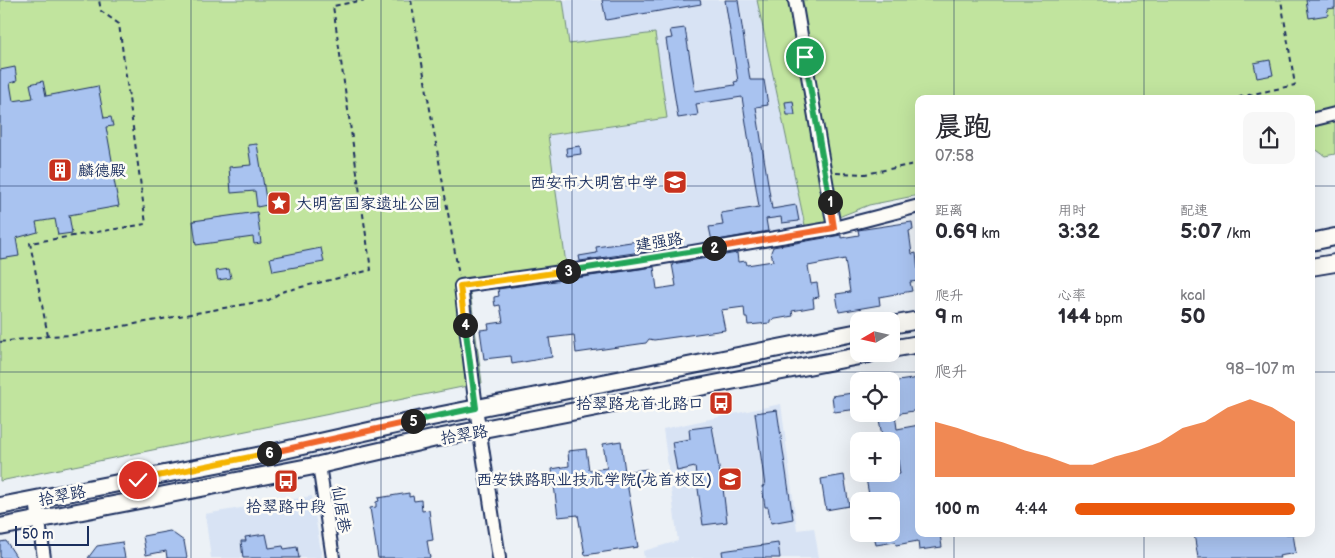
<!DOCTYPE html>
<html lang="zh">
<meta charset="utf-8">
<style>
:root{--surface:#fff;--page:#f7f7f7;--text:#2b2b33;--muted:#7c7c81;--accent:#ea580c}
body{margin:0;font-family:"Balsamiq Sans","LXGW WenKai TC",sans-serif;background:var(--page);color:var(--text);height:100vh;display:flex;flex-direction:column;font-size:19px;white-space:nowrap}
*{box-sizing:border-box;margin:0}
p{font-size:16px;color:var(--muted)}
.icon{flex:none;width:28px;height:28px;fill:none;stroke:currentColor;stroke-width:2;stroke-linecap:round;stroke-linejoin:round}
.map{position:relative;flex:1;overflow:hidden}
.details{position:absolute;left:915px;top:95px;width:400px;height:442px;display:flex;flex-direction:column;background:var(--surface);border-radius:10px;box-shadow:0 5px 20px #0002}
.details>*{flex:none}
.needle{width:32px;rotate:261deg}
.tools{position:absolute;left:850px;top:312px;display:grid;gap:10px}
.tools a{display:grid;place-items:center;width:50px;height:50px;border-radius:10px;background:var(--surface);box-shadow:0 5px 20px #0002;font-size:25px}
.scale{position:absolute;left:15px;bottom:12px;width:74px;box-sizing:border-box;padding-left:5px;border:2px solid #1b2f5e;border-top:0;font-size:14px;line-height:18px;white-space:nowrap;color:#1b2f5e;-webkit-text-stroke:4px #fdfcf7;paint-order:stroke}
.pin{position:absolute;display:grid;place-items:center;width:42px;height:42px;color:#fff;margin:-21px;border:2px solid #fff;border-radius:50%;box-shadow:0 1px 5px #0007}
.km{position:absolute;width:25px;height:25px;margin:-12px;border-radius:50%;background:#222;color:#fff;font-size:14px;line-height:25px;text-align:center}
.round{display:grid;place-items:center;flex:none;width:52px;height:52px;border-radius:10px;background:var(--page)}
.head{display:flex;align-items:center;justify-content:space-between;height:85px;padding:0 20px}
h1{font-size:28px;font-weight:700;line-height:38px}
.figures{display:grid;grid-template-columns:repeat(3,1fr);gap:8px;height:85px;padding:5px 20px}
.figures div{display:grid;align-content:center}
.figures b{font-size:21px;font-weight:700}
.figures small{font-size:14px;font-weight:400}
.figures p{font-size:14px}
.chart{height:140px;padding:10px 20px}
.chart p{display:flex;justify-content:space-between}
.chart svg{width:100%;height:90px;margin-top:5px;fill:var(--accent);opacity:.7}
ul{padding:0 20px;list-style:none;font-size:16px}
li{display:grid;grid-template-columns:80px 60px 1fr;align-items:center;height:38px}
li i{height:12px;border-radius:6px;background:var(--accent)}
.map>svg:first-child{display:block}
</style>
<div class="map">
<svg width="1335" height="558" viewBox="0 0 1335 558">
<rect width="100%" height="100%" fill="#ecf1f6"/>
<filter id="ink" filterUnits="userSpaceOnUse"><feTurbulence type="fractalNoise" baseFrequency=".02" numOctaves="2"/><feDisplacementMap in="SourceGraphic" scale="10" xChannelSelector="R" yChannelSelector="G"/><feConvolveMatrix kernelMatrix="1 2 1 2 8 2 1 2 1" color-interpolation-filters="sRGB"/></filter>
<g filter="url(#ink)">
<!-- built -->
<g fill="#d8e3f4">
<polygon points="563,0 757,0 806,230 567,271 548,135 667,118 569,44"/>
<polygon points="781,404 797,530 814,528 819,558 644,558 643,551 678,541 663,429"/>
<polygon points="312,496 322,558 211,558 205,514"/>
</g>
<!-- green -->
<g fill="#c1e49e" stroke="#6e8a7e">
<polygon points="0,0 563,0 569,44 655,33 667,118 548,135 567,271 469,284 482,383 0,481"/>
<polygon points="757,0 1335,0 1335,112 1311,117 1311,99 919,99 919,195 869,205 806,230"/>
<polygon points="1335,120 1335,154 1325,156 1311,146 1311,126"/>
</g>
<!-- building -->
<g fill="#a9c3f0" stroke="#1b2f5e">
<polygon points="602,0 700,0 701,4 606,20"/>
<polygon points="725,0 738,0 750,80 764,80 768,105 756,107 772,209 796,205 799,221 782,223 781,217 766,219 768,231 712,241 709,227 723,225 721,213 759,207 742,97 696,104 698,115 678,118 666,39 672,38 670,30 685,28 695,91 735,85 734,82 738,81"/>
<polygon points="1306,0 1335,0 1335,8 1327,9 1328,15 1309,18"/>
<polygon points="1270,60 1273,75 1257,78 1254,63"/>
<polygon points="15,67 17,81 10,83 13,101 33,98 30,84 43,81 46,96 98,86 104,118 111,117 113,126 106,127 113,166 120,165 121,173 113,175 119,206 69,215 72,233 58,235 55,219 36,222 38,232 16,238 19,256 0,259 0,70"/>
<polygon points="793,101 795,115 787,115 785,102"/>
<polygon points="257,144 267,205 257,207 255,191 231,193 229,167 251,165 248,145"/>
<polygon points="580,146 581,154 567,156 566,148"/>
<polygon points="257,212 261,243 254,244 253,237 196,245 193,221"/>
<polygon points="912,222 913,230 909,231 912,254 916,253 919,281 910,282 912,291 879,297 880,305 839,312 836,294 850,292 845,259 808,266 811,284 817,283 819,297 813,298 814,307 792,311 793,316 770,320 770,323 748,325 747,318 745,318 744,307 721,310 725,330 654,340 649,339 646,343 576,353 574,335 549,338 552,357 512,364 511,356 484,359 480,330 489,329 488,324 503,322 500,305 495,306 494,300 494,297 499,296 498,289 654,267 657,289 676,286 672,264 737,253 738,262 746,261 747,265 773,261 771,252 773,247 841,235 841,238 859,235 858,230"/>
<polygon points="680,235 681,246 580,261 579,256 597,253 596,247"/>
<polygon points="321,248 324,262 273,271 270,258"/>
<polygon points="229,269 231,278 218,280 216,271"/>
<polygon points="919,378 919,410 895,414 897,429 919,425 919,534 940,534 942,547 919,550 918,541 896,545 895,542 876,545 874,534 891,534 891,501 870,501 866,478 900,474 895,439 883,441 878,414 891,414 891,382"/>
<polygon points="859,392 859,409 834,412 832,396"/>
<polygon points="777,410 793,519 771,523 768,507 765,507 762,486 765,486 755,413"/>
<polygon points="712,426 721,480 727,479 728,487 723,488 727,522 703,525 695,467 677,471 672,442 690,439 689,429"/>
<polygon points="621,441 625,472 647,469 649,479 627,483 638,547 585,555 578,515 558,517 552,469 569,466 568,451 586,449 589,470 607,468 603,444"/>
<polygon points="844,475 849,506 826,510 821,479"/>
<polygon points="409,493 409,497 413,496 414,501 421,500 422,511 429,510 433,540 427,541 430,558 378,558 370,508 376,507 376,502 379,501 378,498"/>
<polygon points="170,531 184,541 187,558 167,558 166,551 146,555 143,536"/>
<polygon points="266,534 269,548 283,546 284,549 297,547 299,558 243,558 241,541 246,541 245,537"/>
<polygon points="1194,534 1293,534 1296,553 1279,556 1280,558 1198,558"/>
<polygon points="6,541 17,558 0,558 0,542"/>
<polygon points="122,542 125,558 88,558 97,546"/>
<polygon points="778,543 780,558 723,558 722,551"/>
</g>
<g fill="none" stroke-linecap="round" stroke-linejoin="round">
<!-- minor casing -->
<g stroke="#1b2f5e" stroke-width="16">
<g id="minor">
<polyline points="795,0 834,228"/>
<polyline points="1311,120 1335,114"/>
<polyline points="319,465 333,558"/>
<polyline points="36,500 44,558"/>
<polyline points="499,558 476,408 461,286 640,261 834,228 919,206"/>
</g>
</g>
<!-- major casing -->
<g stroke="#1b2f5e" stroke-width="20">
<g id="major">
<polyline points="1311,242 1335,237"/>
<polyline points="1311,267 1335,263"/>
<polyline points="891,325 919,320"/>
<polyline points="891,349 919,344"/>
<polyline points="0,506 262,455 427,418 859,332"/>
<polyline points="0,527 319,465 432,439 869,354"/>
</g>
</g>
<!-- path -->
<g stroke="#1b2f5e" stroke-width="2" stroke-dasharray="5 4" stroke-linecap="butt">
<polyline points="411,0 459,276"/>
<polyline points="1230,99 1295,85 1281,0"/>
<polyline points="836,173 865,174 919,163"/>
<polyline points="48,336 30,243 146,224 119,24 101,11 99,0"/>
<polyline points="0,342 48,336 73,335 269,300 281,292 371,270 333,6 365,0"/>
</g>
<!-- minor -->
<use href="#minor" stroke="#fdfcf7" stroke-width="12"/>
<!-- major -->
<use href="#major" stroke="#fdfcf7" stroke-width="16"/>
</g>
</g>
<g fill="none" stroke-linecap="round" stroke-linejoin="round" filter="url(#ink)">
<!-- split-1 casing -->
<g stroke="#fff" stroke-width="10">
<polyline id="split-1" points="805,57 830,202"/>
</g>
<!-- split-2 casing -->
<g stroke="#fff" stroke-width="10">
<polyline id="split-2" points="714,248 834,228 830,202"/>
</g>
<!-- split-3 casing -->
<g stroke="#fff" stroke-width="10">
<polyline id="split-3" points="568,271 714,248"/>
</g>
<!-- split-4 casing -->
<g stroke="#fff" stroke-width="10">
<polyline id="split-4" points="465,325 460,286 568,271"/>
</g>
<!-- split-5 casing -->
<g stroke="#fff" stroke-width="10">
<polyline id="split-5" points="413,421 476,408 465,325"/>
</g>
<!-- split-6 casing -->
<g stroke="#fff" stroke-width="10">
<polyline id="split-6" points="269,453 413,421"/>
</g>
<!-- split-7 casing -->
<g stroke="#fff" stroke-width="10">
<polyline id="split-7" points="138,480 269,453"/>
</g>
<!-- split-1 -->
<use href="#split-1" stroke="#22a559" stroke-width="6"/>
<!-- split-2 -->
<use href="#split-2" stroke="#f0652b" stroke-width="6"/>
<!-- split-3 -->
<use href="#split-3" stroke="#22a559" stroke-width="6"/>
<!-- split-4 -->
<use href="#split-4" stroke="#f5b400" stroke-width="6"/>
<!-- split-5 -->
<use href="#split-5" stroke="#22a559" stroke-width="6"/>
<!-- split-6 -->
<use href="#split-6" stroke="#f0652b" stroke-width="6"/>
<!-- split-7 -->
<use href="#split-7" stroke="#f5b400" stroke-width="6"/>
</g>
<!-- grid -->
<path fill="none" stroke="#1b2f5e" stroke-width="1" stroke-opacity="0.55" d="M 191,0 L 191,558M 381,0 L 381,558M 572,0 L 572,558M 763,0 L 763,558M 954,0 L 954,99M 1144,0 L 1144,99M 0,186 L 919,186M 1311,186 L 1335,186M 0,372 L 919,372M 1311,372 L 1335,372M 954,534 L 954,558M 1144,534 L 1144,558"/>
<!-- icons -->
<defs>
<g id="building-square" transform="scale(1.25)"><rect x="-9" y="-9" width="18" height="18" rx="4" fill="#c8321e" stroke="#fdfcf7"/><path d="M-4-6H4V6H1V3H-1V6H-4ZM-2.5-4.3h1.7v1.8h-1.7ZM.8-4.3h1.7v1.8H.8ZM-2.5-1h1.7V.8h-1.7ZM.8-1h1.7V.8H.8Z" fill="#fff"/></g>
<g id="school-square" transform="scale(1.25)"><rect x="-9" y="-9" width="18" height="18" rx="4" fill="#c8321e" stroke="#fdfcf7"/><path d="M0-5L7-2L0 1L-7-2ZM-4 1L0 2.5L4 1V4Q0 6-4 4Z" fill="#fff"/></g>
<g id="sight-square" transform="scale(1.25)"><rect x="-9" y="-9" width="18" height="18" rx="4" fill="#c8321e" stroke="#fdfcf7"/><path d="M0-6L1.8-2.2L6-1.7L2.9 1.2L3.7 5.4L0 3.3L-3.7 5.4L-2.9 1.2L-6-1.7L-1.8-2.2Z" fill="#fff"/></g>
<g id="bus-square" transform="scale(1.25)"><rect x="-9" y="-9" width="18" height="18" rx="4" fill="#c8321e" stroke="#fdfcf7"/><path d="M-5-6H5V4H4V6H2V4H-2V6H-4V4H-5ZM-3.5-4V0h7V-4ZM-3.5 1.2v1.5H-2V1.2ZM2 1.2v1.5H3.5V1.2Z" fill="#fff"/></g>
<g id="university-square" transform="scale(1.25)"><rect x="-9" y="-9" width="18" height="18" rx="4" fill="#c8321e" stroke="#fdfcf7"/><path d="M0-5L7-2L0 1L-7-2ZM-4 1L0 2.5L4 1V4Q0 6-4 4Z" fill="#fff"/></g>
</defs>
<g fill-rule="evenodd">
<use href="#building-square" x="60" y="170"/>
<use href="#school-square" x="675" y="182"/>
<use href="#sight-square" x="279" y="203"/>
<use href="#bus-square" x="721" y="403"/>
<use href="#university-square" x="730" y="479"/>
<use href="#bus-square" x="286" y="481"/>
</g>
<g text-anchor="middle" stroke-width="5" stroke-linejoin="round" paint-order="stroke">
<!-- poi labels -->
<g font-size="16" fill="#1b2f5e" stroke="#fdfcf7" text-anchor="end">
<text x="78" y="176" text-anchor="start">麟德殿</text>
<text x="658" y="188">西安市大明宫中学</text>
<text x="296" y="209" text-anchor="start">大明宫国家遗址公园</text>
<text x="704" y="409">拾翠路龙首北路口</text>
<text x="712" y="485">西安铁路职业技术学院(龙首校区)</text>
<text x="286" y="512" text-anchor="middle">拾翠路中段</text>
</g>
<!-- street labels -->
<g font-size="16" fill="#1b2f5e" stroke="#fdfcf7">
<text transform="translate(659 241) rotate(-9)" y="6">建强路</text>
<text transform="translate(464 434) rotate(-10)" y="6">拾翠路</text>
<text transform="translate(62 495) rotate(-11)" y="6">拾翠路</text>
<text transform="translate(342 509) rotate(81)" y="6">仙居巷</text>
</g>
</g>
</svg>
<div class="tools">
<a><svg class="needle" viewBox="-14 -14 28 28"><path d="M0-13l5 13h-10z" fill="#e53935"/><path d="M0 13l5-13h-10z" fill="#7c7c81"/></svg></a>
<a><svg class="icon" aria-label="locate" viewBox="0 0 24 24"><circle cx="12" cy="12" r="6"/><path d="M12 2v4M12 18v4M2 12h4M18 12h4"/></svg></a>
<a>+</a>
<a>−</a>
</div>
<div class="scale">50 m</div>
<div class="pin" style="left:805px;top:57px;background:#1e9e55"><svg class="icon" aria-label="arrive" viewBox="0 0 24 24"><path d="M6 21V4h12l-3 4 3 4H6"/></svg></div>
<div class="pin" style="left:138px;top:480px;background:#d93025"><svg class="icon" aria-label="check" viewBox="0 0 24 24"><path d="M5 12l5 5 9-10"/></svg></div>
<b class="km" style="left:830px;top:202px">1</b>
<b class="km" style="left:714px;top:248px">2</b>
<b class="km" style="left:568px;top:271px">3</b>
<b class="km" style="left:465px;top:325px">4</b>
<b class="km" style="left:413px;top:421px">5</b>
<b class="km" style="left:269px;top:453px">6</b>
<section class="details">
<div class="head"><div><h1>晨跑</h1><p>07:58</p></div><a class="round"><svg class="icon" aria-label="share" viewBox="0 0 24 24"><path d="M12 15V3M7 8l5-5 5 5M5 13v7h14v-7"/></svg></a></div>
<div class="figures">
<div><p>距离</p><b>0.69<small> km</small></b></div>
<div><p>用时</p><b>3:32</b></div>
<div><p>配速</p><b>5:07<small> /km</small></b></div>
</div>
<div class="figures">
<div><p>爬升</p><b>9<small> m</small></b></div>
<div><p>心率</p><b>144<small> bpm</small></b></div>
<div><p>kcal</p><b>50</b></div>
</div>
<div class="chart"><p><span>爬升</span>98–107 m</p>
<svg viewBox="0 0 160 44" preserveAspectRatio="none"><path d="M0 44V17L10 20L20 24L30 27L40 31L50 34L60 38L70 38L80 34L90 31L100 27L110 20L120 17L130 10L140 6L150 10L160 17V44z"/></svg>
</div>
<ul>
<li><b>100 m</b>4:44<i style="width:100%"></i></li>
</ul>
</section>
</div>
